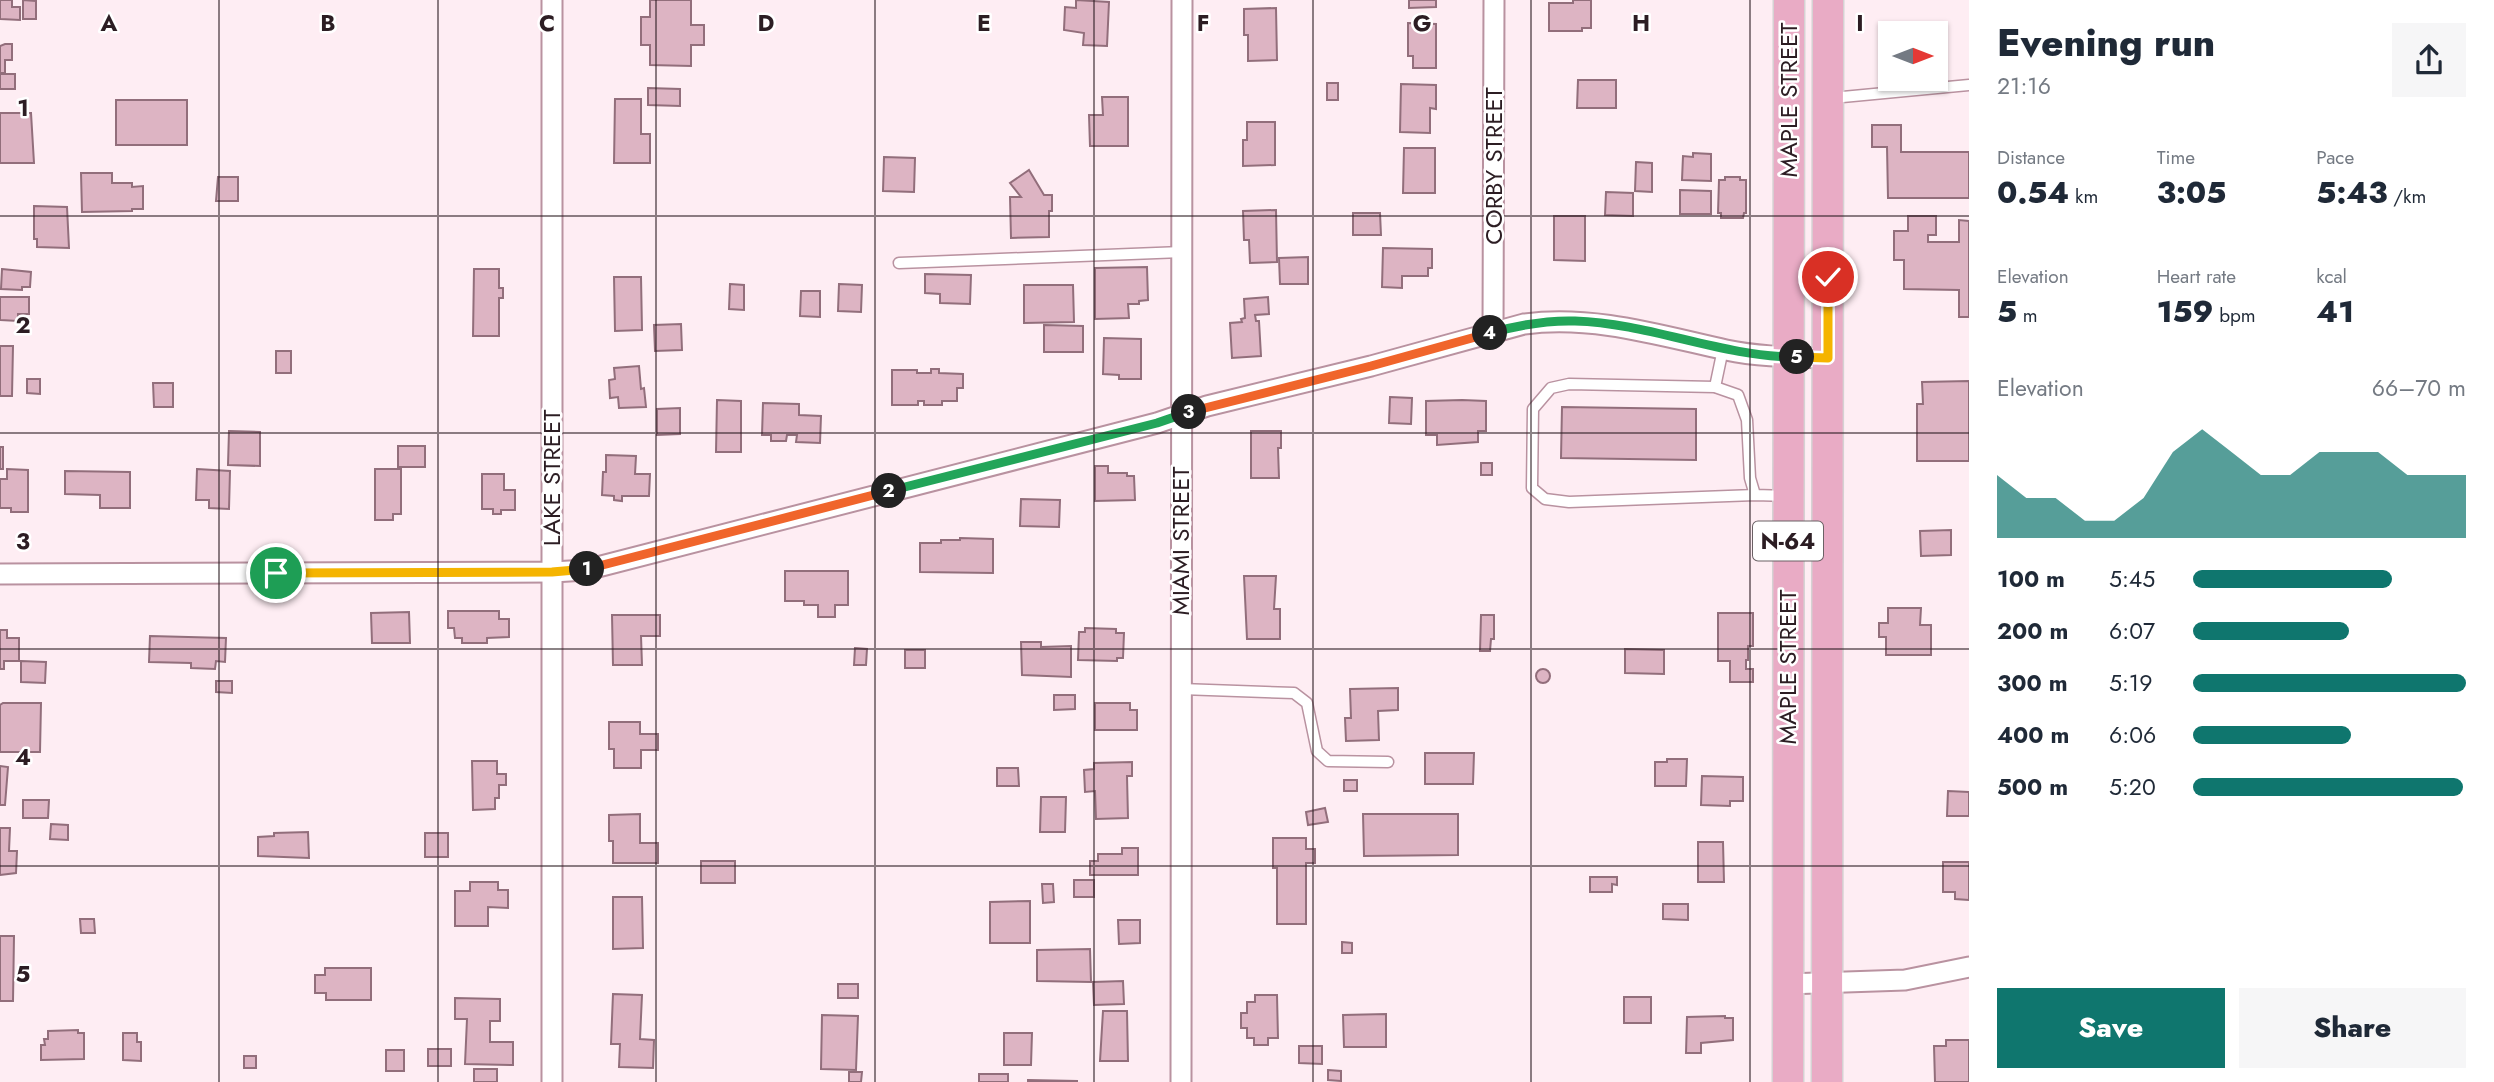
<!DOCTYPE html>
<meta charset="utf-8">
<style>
:root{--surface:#fff;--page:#f6f6f7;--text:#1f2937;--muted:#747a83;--accent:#0f766e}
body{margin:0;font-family:Jost,sans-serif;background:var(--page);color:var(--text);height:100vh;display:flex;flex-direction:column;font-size:26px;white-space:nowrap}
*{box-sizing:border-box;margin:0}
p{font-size:23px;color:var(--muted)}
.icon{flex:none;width:38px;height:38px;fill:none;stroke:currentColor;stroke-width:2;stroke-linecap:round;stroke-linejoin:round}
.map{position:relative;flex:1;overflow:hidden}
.side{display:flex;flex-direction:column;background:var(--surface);width:525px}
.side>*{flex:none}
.needle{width:46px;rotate:90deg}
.controls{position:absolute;left:1878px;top:21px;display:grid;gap:14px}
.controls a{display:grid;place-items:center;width:70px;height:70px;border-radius:0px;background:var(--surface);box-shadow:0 2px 5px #0004;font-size:35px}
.pin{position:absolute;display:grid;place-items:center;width:60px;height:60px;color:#fff;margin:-30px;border:4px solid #fff;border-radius:50%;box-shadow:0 2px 7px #0007}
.km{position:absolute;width:35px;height:35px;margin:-18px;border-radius:50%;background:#222;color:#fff;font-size:19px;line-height:35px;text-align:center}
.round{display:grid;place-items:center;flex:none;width:74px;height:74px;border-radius:0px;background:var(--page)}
.headline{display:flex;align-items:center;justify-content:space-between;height:119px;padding:0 28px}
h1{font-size:38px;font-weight:800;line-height:52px}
.metrics{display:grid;grid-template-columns:repeat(3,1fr);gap:10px;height:119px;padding:7px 28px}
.metrics div{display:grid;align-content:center}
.metrics b{font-size:30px;font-weight:800}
.metrics small{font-size:19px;font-weight:400}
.metrics p{font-size:19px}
.chart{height:196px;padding:14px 28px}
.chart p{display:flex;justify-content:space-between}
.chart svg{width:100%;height:126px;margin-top:7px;fill:var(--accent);opacity:.7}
.button{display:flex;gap:14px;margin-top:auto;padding:14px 28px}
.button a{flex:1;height:80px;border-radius:0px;background:var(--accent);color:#fff;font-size:28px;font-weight:800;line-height:80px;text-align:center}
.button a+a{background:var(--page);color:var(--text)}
ul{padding:0 28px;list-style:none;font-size:23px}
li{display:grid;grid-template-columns:112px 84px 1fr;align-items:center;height:52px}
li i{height:18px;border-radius:9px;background:var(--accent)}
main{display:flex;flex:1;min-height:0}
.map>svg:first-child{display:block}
</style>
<main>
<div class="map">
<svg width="1969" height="1082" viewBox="0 0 1969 1082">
<rect width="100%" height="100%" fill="#feedf3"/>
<!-- building -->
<g fill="#ddb4c3" stroke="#926e7b" stroke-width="2">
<polygon points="0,0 12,0 12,7 20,7 20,20 0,19"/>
<polygon points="23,0 36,1 36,19 23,19"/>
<polygon points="650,0 691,0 691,25 704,25 704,45 691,45 691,66 650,65 650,45 641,45 641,17 650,17"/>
<polygon points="1076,0 1109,2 1107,46 1083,45 1084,33 1064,30 1065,7 1076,8"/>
<polygon points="1409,0 1436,0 1436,7 1409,8"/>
<polygon points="1573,0 1591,0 1591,28 1582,28 1582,31 1549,31 1549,3 1573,3"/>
<polygon points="1276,8 1277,60 1248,61 1248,35 1244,35 1244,9"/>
<polygon points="1408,23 1436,24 1436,68 1413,68 1413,56 1408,56"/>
<polygon points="5,44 12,44 12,60 5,60 5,73 0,73 0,46"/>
<rect x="0" y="74" width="15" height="15"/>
<polygon points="1578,80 1616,80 1616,108 1577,108"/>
<rect x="1327" y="83" width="11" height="17"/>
<polygon points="1401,84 1436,85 1436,109 1430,108 1430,133 1400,132"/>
<polygon points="648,88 680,89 680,106 648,105"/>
<polygon points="1102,97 1128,97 1128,146 1090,146 1089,115 1103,115"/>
<polygon points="615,99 641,99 641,134 650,134 650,163 614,163"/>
<rect x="116" y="100" width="71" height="45"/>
<polygon points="0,113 31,113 34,163 0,163"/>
<polygon points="1247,122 1275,122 1275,165 1243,166 1243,140 1247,140"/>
<polygon points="1872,125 1901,125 1901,152 1969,152 1969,198 1888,198 1887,147 1872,147"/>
<polygon points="1404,148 1435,148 1435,193 1403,193"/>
<polygon points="1693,153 1711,154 1711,181 1682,180 1683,156 1693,157"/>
<polygon points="884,157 915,158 914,192 883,191"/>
<polygon points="1636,162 1652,163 1652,192 1635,191"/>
<polygon points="1029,170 1044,195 1052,195 1052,211 1049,211 1049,237 1011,238 1010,197 1021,197 1010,183"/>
<polygon points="81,173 112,173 112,183 132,183 132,187 143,186 143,209 132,209 132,211 82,212"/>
<polygon points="218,177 238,177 238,201 216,201"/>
<polygon points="1725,177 1740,177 1740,180 1746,180 1746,213 1744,213 1743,218 1721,218 1721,213 1718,213 1719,180 1725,180"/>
<polygon points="1680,190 1711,191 1711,214 1680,214"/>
<polygon points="1606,192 1633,193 1633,216 1605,215"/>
<polygon points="34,206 67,207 69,248 37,247 37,239 34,239"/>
<polygon points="1276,210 1277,262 1250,263 1249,240 1244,240 1243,211"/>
<polygon points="1353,213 1380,213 1381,235 1353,235"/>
<polygon points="1554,216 1585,216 1585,261 1554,260"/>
<polygon points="1908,216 1936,216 1936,235 1928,235 1928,242 1959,242 1959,220 1969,221 1969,317 1959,317 1959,290 1904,289 1904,260 1894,260 1894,231 1908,231"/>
<polygon points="1383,248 1432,249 1432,268 1428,268 1428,276 1402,276 1402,288 1382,287"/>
<polygon points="1308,257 1308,284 1280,284 1279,258"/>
<polygon points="1147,267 1148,300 1139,301 1139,304 1128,304 1129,318 1095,319 1095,268"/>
<polygon points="2,269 31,272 30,287 22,287 22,290 1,289"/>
<polygon points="474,269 499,269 499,288 503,288 503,298 499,298 499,336 473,336"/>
<polygon points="925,274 971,275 970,304 940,303 940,294 925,293"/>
<polygon points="614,277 641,277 642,330 615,331"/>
<polygon points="730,284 744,285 744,310 729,309"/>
<polygon points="839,284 862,285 861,312 838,311"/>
<polygon points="1024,285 1073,285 1074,322 1024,323"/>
<polygon points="801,291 820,291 820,317 800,316"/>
<polygon points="0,297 29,297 29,314 18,314 18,321 0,320"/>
<polygon points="1268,297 1269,314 1255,315 1256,321 1259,321 1261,356 1232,358 1230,323 1242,322 1241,319 1245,318 1244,299"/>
<polygon points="681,324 682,350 655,351 654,325"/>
<polygon points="1044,325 1083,326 1083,352 1044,352"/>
<polygon points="1104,338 1141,339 1141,379 1119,379 1119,375 1103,374"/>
<polygon points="0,346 13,346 12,396 0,396"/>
<rect x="276" y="351" width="15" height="22"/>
<polygon points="639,366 641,389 644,388 646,407 619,408 618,397 610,398 609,380 615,379 614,368"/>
<polygon points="931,369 939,369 939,373 963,374 963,388 957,388 957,401 942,401 942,405 924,405 924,401 918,401 918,405 892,405 892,370 917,370 917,373 931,373"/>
<polygon points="27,379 40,379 40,394 27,393"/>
<polygon points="1969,381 1969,461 1917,461 1917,404 1923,404 1922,382"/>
<polygon points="153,383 173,383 173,407 154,407"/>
<polygon points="1390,397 1412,398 1411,424 1389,423"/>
<polygon points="717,400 741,401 741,452 716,452"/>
<polygon points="1462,400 1486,401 1486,431 1478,431 1478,442 1437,445 1437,435 1426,435 1426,401"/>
<polygon points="763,403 799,404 799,415 821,416 820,443 796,442 797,435 787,435 786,441 771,441 771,435 762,435"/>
<polygon points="1562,407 1696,409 1696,460 1561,458"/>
<polygon points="680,408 680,434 657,435 657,409"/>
<polygon points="229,431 260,432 260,466 228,465"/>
<polygon points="1251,431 1281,431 1281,448 1278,448 1279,478 1251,478"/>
<rect x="398" y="446" width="27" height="21"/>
<rect x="0" y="447" width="3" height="22"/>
<polygon points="606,455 636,456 635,474 650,474 649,496 622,496 622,501 614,500 614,496 602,495 603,472 606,472"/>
<rect x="1481" y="463" width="11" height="12"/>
<polygon points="1095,466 1108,466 1108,473 1127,473 1127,476 1134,476 1135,500 1095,501"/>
<polygon points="7,469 28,470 28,512 11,512 11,508 0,508 0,479 7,479"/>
<polygon points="197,469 230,471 229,509 209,508 209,500 196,500"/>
<polygon points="375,469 401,469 401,514 393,514 393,520 375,520"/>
<polygon points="65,471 130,472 130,508 100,508 100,495 65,494"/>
<polygon points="482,474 504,474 504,490 515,490 515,510 501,510 501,514 493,514 493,509 482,509"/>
<polygon points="1021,499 1060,500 1059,527 1020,526"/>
<polygon points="1951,530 1951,555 1921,556 1920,531"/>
<polygon points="960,538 993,539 993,573 920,572 920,543 941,543 941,540 960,540"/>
<polygon points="785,571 848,571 848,605 835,605 835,617 818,617 818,605 804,605 804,601 785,601"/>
<polygon points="1244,576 1276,576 1274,609 1280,609 1280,639 1247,639"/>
<polygon points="1888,608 1921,608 1920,625 1931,625 1931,655 1886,655 1886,637 1879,637 1879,623 1888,623"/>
<polygon points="448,611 499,611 499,619 509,619 509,637 487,638 487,643 462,643 462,638 455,638 454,628 448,628"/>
<polygon points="409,612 410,643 372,643 371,613"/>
<polygon points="1718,613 1753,613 1753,646 1748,646 1748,660 1746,660 1746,669 1753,669 1753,682 1730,682 1730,661 1718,661"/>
<polygon points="612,615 660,615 660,636 641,636 642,665 613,665"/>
<polygon points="1481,615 1494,615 1494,639 1491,639 1490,651 1480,651"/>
<polygon points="1085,628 1116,629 1116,633 1124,633 1123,658 1117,658 1117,661 1078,660 1079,632 1085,632"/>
<polygon points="0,630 7,630 7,638 19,638 19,661 4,661 4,669 0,669"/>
<polygon points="150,636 226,638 225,662 216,661 215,669 191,668 191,663 149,662"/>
<polygon points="1021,642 1041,642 1041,647 1071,646 1071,677 1022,675"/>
<polygon points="855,648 867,649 866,665 854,665"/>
<polygon points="1625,649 1664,650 1664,674 1625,673"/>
<rect x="905" y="650" width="20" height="18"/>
<polygon points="21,661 46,662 45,683 21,682"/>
<circle cx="1543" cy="676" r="7"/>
<polygon points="216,681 232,681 232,693 216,692"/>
<polygon points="1398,688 1398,710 1378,711 1379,740 1346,741 1345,718 1351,718 1350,689"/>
<polygon points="1054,695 1075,695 1075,709 1054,710"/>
<polygon points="3,703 41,703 40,752 0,752 0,705"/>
<polygon points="1095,703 1130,703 1130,710 1137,710 1137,730 1095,730"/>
<polygon points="609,722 640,722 640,734 658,734 658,750 641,750 641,768 614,768 614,749 609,749"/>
<polygon points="1425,753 1474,753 1473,784 1425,784"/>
<polygon points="1667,759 1687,759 1686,786 1655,786 1655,762 1667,762"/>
<polygon points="472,761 497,761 497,774 506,774 506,785 499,785 499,798 495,798 495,809 473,810"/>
<polygon points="1132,762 1132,776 1127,776 1128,818 1096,819 1095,791 1085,792 1084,770 1094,769 1094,763"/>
<polygon points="0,766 8,767 5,805 0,805"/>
<polygon points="997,768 1018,768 1019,786 997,786"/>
<polygon points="1702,776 1743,777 1743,801 1730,801 1730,806 1701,805"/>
<rect x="1344" y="780" width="13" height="11"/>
<polygon points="1948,791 1969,792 1969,816 1947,816"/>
<polygon points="1041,797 1066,797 1065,832 1040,832"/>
<polygon points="23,800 49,800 48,818 23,818"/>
<polygon points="1325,808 1328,822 1308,825 1306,812"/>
<polygon points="640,814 640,843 658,843 658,863 613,863 613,841 609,841 609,815"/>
<polygon points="1363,814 1458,814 1458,855 1364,856"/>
<polygon points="51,824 68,825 68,840 50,839"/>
<polygon points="0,828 10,828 9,851 17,851 16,873 0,875"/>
<polygon points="308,832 309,858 258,856 258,837 274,836 274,833"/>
<rect x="425" y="833" width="23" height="24"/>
<polygon points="1273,838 1306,838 1306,849 1315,849 1315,863 1306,863 1306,924 1277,924 1277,868 1273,868"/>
<polygon points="1698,842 1723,842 1724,882 1698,882"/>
<polygon points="1122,848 1138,848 1138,875 1090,875 1090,861 1098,861 1098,854 1122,854"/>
<rect x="701" y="861" width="34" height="22"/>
<polygon points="1943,862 1969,862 1969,900 1955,899 1955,892 1943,892"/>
<polygon points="1590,877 1617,877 1617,885 1612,884 1612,892 1590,892"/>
<rect x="1074" y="880" width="20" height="17"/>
<polygon points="470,882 498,882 498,890 508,890 508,908 488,907 488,926 455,926 455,891 470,891"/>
<polygon points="1042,884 1053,884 1054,902 1043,903"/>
<polygon points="613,897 642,897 643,948 613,949"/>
<polygon points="1030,901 1030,943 990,943 990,902"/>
<polygon points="1663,904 1688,904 1688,920 1663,919"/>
<polygon points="80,919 94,919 95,933 81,933"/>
<polygon points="1118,920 1140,920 1140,943 1119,944"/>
<polygon points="0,936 14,936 13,1001 0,1001"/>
<polygon points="1342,942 1352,943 1352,953 1342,953"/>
<polygon points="1090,949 1091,982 1037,981 1037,950"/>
<polygon points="325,968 371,968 371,1000 326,1000 326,993 315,993 315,975 325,975"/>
<polygon points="1123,981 1124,1004 1094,1005 1093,982"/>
<rect x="838" y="984" width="20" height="14"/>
<polygon points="613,994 642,995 640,1039 654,1040 653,1068 619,1067 620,1044 611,1044"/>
<polygon points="1255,995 1277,995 1278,1038 1268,1038 1268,1045 1254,1045 1254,1038 1247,1038 1247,1028 1241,1028 1241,1013 1247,1013 1247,1002 1255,1002"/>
<rect x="1624" y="997" width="27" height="26"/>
<polygon points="455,998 500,999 500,1021 490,1021 490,1042 513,1042 513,1065 465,1064 467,1019 455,1019"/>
<polygon points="1103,1011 1127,1011 1128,1061 1100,1061"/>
<polygon points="1386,1014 1386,1047 1344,1047 1343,1015"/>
<polygon points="822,1015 858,1016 856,1070 821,1069"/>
<polygon points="1725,1016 1725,1018 1733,1018 1733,1040 1701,1043 1701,1053 1686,1053 1687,1017"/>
<polygon points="78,1030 78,1033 84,1033 84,1059 41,1060 41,1045 45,1045 44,1039 48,1039 48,1031"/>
<polygon points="123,1033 137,1033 137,1042 141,1042 141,1061 123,1060"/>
<polygon points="1004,1033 1032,1033 1031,1065 1004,1065"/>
<polygon points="1946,1040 1969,1040 1969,1082 1935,1082 1934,1046 1946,1046"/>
<polygon points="1299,1046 1322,1046 1322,1064 1299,1063"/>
<rect x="428" y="1049" width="23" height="17"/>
<rect x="386" y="1050" width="18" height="21"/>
<rect x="244" y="1056" width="12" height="12"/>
<rect x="474" y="1069" width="23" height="13"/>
<polygon points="1328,1070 1341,1071 1341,1081 1328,1080"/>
<polygon points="849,1072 862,1072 861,1082 849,1082"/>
<rect x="979" y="1074" width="29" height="8"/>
<polygon points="1028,1080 1077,1081 1077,1082 1028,1082"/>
</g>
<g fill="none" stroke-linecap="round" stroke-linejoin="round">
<!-- service casing -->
<g stroke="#b992a0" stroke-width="13">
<g id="service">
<polyline points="1832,98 1969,85"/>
<polyline points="899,263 1182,252"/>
<polyline points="1715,387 1723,349"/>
<polyline points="1755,495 1569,502 1545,499 1532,488 1533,409 1551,388 1569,384 1715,387 1738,395 1747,420 1750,478 1755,495 1784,496"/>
<polyline points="1181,689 1294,693 1307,703 1317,751 1328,761 1388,762"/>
</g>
</g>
<!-- minor casing -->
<g stroke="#b992a0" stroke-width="23">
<g id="minor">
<polyline points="1493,332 1494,0"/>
<path d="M 0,574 L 553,572 L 586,570 L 1157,423 L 1207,406 L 1371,366 L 1524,324 C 1593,315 1658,335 1726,350 C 1759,357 1793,357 1828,358"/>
<polyline points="1787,984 1905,980 1969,967"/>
<polyline points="552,1082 552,0"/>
<polyline points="1181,1082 1182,0"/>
</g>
</g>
<!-- primary casing -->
<g stroke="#d5d2d3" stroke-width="33">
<g id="primary">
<polyline points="1788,1082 1789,0"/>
<polyline points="1827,1082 1828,0"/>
</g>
</g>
<!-- service -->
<use href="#service" stroke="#fff" stroke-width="10"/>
<!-- minor -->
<use href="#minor" stroke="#fff" stroke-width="19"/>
<!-- primary -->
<use href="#primary" stroke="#e9abc5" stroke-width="30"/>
</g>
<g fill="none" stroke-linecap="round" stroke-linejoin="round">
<!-- split-1 casing -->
<g stroke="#fff" stroke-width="14">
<polyline id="split-1" points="276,573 552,572 587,569"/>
</g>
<!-- split-2 casing -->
<g stroke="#fff" stroke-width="14">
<polyline id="split-2" points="587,569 889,491"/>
</g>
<!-- split-3 casing -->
<g stroke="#fff" stroke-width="14">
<polyline id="split-3" points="889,491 1157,423 1189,412"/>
</g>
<!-- split-4 casing -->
<g stroke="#fff" stroke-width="14">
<polyline id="split-4" points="1189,412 1371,366 1490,333"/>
</g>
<!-- split-5 casing -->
<g stroke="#fff" stroke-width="14">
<path id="split-5" d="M 1490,333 C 1519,325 1545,320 1575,321 C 1650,323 1721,357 1797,357"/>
</g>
<!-- split-6 casing -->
<g stroke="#fff" stroke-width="14">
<polyline id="split-6" points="1797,357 1828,358 1828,277"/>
</g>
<!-- split-1 -->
<use href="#split-1" stroke="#f5b400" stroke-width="9"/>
<!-- split-2 -->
<use href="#split-2" stroke="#f0652b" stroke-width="9"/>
<!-- split-3 -->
<use href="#split-3" stroke="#22a559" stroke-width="9"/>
<!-- split-4 -->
<use href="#split-4" stroke="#f0652b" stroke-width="9"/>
<!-- split-5 -->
<use href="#split-5" stroke="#22a559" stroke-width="9"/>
<!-- split-6 -->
<use href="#split-6" stroke="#f5b400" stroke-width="9"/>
</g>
<!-- grid -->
<path fill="none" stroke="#2c1d23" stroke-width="2" stroke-opacity="0.55" d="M 219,0 L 219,1082M 438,0 L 438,1082M 656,0 L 656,1082M 875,0 L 875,1082M 1094,0 L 1094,1082M 1313,0 L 1313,1082M 1531,0 L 1531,1082M 1750,0 L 1750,1082M 0,216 L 1969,216M 0,433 L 1969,433M 0,649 L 1969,649M 0,866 L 1969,866"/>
<g text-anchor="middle" stroke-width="5" stroke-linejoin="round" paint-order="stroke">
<!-- shield labels -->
<rect fill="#fff" stroke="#6b6165" stroke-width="2" x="1753" y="521.5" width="70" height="39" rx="5"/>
<g font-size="23" font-weight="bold" fill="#2c1d23">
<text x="1788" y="549">N-64</text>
</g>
<!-- street labels -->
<g font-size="24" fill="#2c1d23" stroke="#fff">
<text transform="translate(1789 100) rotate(-90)" y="8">MAPLE STREET</text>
<text transform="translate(1494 166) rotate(-90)" y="8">CORBY STREET</text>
<text transform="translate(552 478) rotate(-90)" y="8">LAKE STREET</text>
<text transform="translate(1181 541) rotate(-90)" y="8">MIAMI STREET</text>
<text transform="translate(1788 667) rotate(-90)" y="8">MAPLE STREET</text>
</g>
</g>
<g font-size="23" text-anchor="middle" font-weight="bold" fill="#2c1d23" stroke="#fff" stroke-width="5" stroke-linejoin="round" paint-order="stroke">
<text x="109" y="31">A</text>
<text x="328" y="31">B</text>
<text x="547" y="31">C</text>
<text x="766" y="31">D</text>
<text x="984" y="31">E</text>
<text x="1203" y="31">F</text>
<text x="1422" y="31">G</text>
<text x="1641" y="31">H</text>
<text x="1860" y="31">I</text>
<text x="23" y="116">1</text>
<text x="23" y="333">2</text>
<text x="23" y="549">3</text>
<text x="23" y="765">4</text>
<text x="23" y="982">5</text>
</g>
</svg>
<div class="controls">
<a><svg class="needle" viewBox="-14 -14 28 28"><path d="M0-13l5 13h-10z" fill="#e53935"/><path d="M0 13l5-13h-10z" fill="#747a83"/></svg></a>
</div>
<div class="pin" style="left:276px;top:573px;background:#1e9e55"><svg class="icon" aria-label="arrive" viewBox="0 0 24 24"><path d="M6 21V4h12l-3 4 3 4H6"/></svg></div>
<div class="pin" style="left:1828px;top:277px;background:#d93025"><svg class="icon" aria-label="check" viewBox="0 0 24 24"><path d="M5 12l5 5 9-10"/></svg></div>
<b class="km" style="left:587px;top:569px">1</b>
<b class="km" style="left:889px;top:491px">2</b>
<b class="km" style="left:1189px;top:412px">3</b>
<b class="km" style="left:1490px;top:333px">4</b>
<b class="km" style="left:1797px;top:357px">5</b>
</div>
<section class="side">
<div class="headline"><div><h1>Evening run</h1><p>21:16</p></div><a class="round"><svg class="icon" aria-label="share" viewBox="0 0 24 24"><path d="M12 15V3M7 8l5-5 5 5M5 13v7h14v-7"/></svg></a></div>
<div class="metrics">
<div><p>Distance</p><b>0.54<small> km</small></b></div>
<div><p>Time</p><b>3:05</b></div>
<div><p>Pace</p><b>5:43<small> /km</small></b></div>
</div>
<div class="metrics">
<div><p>Elevation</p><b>5<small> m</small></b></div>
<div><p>Heart rate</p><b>159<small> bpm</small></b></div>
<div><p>kcal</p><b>41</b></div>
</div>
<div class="chart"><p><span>Elevation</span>66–70 m</p>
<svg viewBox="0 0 160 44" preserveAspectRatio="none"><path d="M0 44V22L10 30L20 30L30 38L40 38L50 30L60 14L70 6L80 14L90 22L100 22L110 14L120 14L130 14L140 22L150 22L160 22V44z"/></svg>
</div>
<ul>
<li><b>100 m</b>5:45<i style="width:73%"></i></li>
<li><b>200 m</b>6:07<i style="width:57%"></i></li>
<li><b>300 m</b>5:19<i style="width:100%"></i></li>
<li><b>400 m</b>6:06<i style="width:58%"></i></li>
<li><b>500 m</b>5:20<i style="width:99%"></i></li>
</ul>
<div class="button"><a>Save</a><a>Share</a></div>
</section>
</main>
